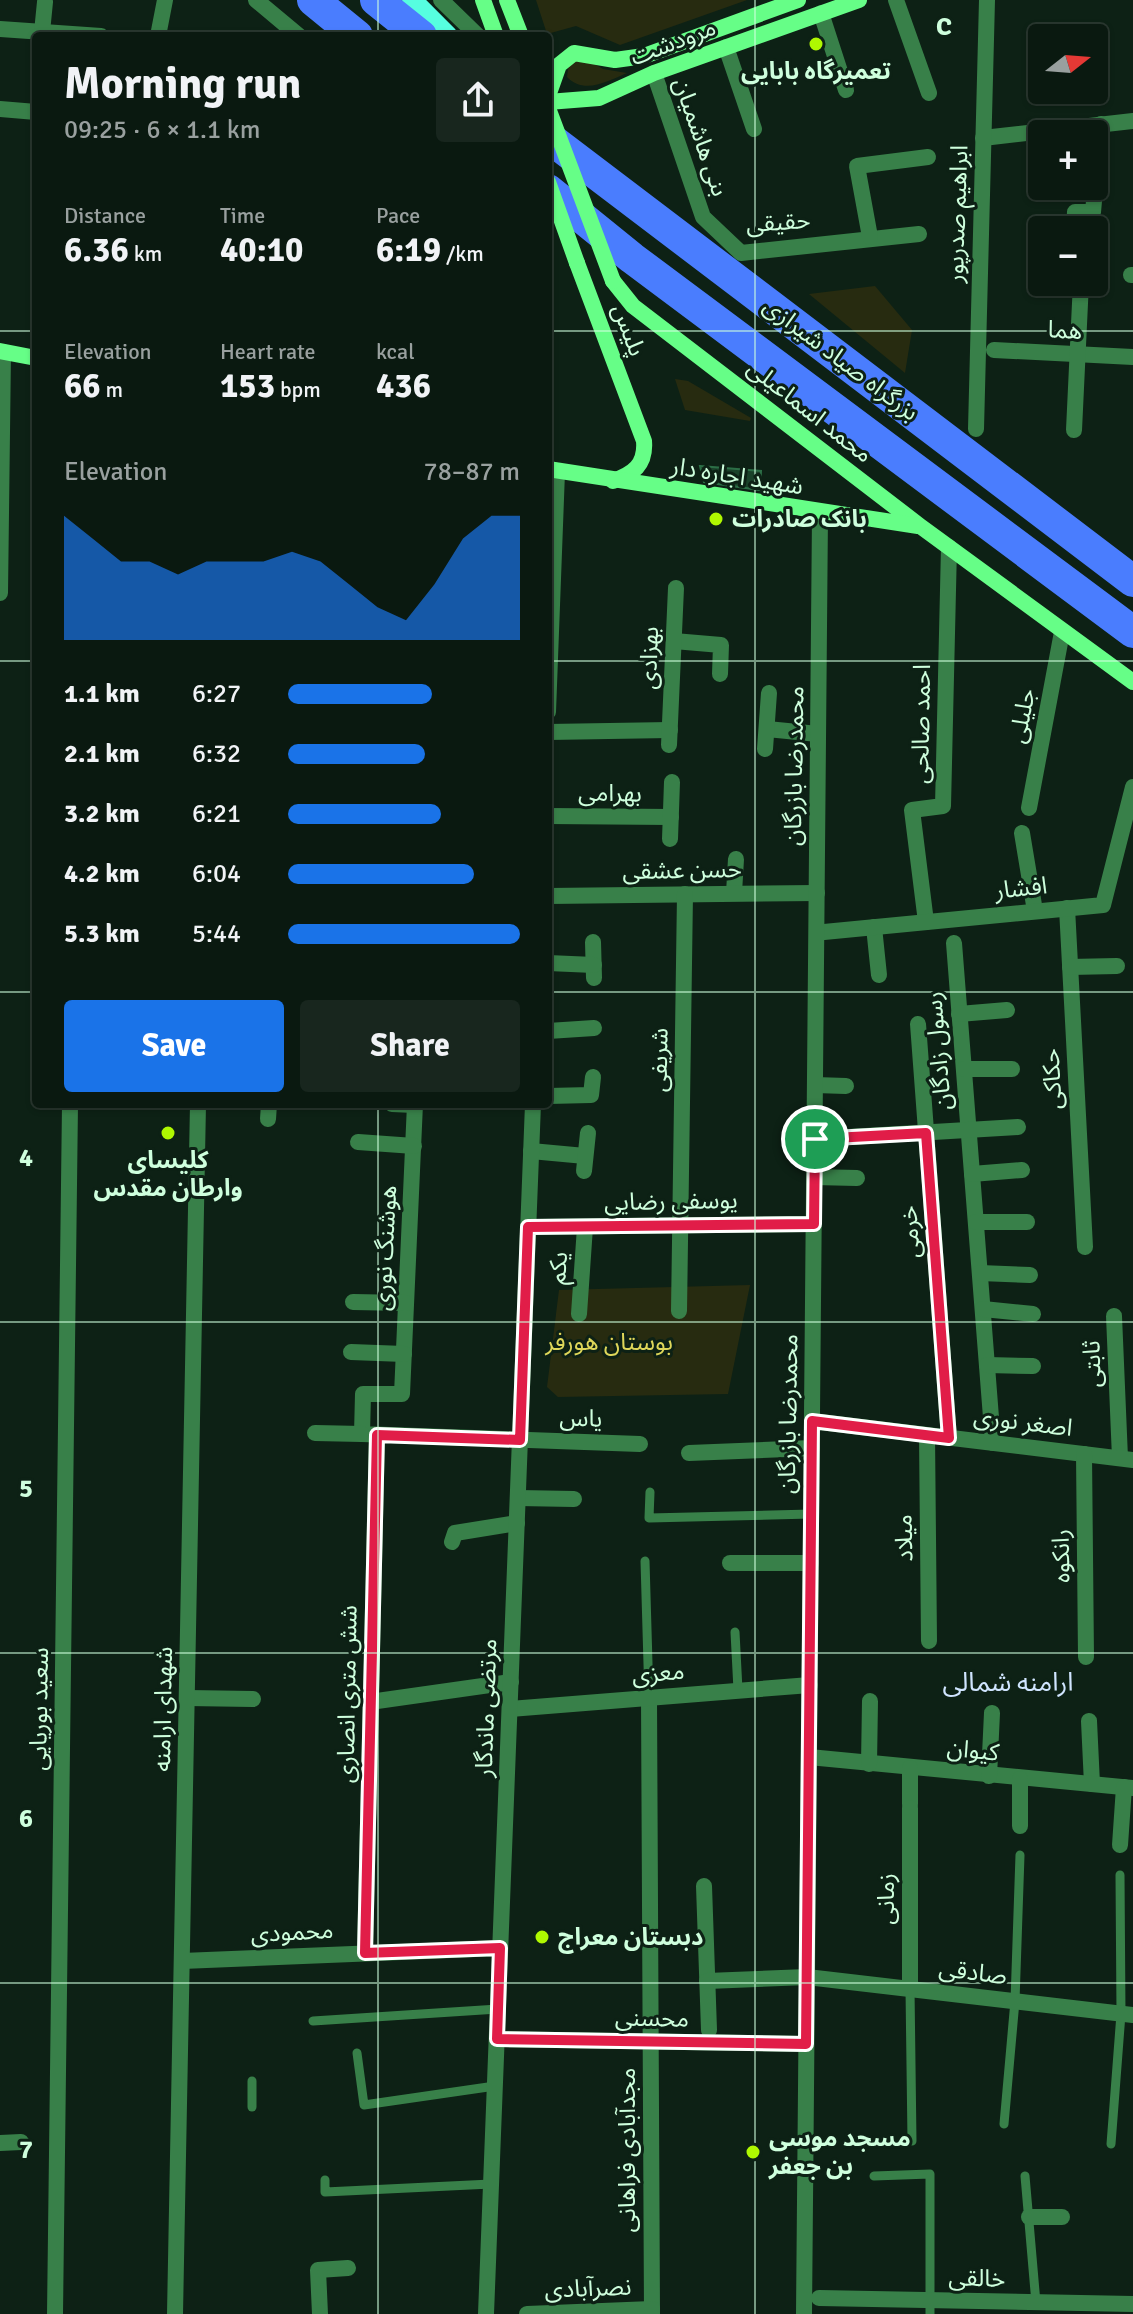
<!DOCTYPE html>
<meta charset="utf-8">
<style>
:root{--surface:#0a1910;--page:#18261e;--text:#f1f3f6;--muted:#99a09f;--line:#2a3830;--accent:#1a73e8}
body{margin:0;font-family:Signika,"Noto Sans Arabic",sans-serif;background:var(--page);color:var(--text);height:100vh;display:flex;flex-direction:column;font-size:30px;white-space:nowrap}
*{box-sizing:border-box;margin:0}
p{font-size:26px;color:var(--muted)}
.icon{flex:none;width:44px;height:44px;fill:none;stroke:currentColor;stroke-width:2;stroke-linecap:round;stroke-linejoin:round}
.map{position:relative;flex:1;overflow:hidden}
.panel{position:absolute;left:32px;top:32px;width:520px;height:1076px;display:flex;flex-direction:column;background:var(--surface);border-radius:8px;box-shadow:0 2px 6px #0004,0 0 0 2px var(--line)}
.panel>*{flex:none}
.needle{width:52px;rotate:73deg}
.buttons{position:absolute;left:1028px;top:24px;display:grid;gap:16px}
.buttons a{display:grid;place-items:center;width:80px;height:80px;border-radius:8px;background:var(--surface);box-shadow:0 2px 6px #0004,0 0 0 2px var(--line);font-size:40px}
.pin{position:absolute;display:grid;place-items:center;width:68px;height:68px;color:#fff;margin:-34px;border:4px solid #fff;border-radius:50%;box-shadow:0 2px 8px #0007}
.round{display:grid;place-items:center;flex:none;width:84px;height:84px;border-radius:8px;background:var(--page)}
.summary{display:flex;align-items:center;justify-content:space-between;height:136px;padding:0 32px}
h1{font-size:44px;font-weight:700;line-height:60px}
.metrics{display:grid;grid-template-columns:repeat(3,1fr);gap:12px;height:136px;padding:8px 32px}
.metrics div{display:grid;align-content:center}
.metrics b{font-size:34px;font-weight:700}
.metrics small{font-size:22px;font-weight:400}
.metrics p{font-size:22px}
.chart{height:224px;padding:16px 32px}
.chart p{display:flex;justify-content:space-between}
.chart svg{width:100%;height:144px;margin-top:8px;fill:var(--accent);opacity:.7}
.button{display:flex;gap:16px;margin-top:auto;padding:16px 32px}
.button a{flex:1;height:92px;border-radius:8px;background:var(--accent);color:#fff;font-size:32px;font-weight:700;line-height:92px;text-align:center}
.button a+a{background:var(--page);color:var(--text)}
ul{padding:0 32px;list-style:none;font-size:26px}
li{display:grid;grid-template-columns:128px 96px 1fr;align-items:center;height:60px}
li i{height:20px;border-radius:10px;background:var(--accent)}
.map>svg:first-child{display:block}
</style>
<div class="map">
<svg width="1133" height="2314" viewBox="0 0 1133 2314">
<rect width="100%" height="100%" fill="#0d2115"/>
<!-- green -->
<g fill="#272b10">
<polygon points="536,0 747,0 620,45 576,26 547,34"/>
<path d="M 584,58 L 603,69 L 627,73 C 608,81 584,95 567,77 L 569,62 Z"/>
<polygon points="875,286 912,330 905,373 809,294"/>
<polygon points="675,379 688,381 751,418 750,421 685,410"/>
<polygon points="750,1285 728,1394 558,1397 547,1387 559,1290"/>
</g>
<!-- building -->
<polygon fill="#1a422a" stroke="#2c6e46" stroke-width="2" points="700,466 761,471 760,490 704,482"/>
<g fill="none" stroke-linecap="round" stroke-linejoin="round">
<!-- lane -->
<g stroke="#388049" stroke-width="9">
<polyline points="650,1492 649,1518 811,1514"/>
<polyline points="645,1561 649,1698"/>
<polyline points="735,1632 738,1690"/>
<polyline points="910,1989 912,2141"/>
<polyline points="313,2021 498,2009"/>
<polyline points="357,2053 364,2105 495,2086"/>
<polyline points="252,2107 252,2081"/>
<polyline points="1004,2124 1015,2001 1020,1855"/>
<polyline points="1111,2144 1121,2014 1120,1875"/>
<polyline points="874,2176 930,2174 930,2314"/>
<polyline points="1025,2176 1036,2303"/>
<polyline points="325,2180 325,2192 491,2184"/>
</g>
<!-- street -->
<g stroke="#388049" stroke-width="16">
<polyline points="256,0 299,36"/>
<polyline points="441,0 478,36"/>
<polyline points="896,0 929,93"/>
<polyline points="821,13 846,90"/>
<polyline points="0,29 101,36"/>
<polyline points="42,32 45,2"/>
<polyline points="158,36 165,0"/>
<polyline points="726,47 754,129"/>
<polyline points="654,73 703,217 741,253 919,234"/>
<polyline points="0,109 36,112"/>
<polyline points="983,138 1133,121"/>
<polyline points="1074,229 1075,212 1093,212 1101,124"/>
<polyline points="870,237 857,166 928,157"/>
<polyline points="1131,275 1133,275"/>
<polyline points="994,350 1133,357"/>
<polyline points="976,429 987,0"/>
<polyline points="1074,430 1081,282"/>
<polyline points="0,593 3,352"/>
<polyline points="674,641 721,645 720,674"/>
<polyline points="548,712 557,472"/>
<polyline points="767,729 818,734"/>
<polyline points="548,732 670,730"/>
<polyline points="669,745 676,588"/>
<polyline points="765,749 769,693"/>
<polyline points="1029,808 1062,632"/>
<polyline points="548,816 671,817"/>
<polyline points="1022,833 1035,911"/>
<polyline points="670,839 672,782"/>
<polyline points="734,893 736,859"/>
<polyline points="548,896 817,893"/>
<polyline points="1067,908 1085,1247"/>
<polyline points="926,922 912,810 943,806 949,547"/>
<polyline points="874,927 879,975"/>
<polyline points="824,932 1103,905 1133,787"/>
<polyline points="593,942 594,978"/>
<polyline points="954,943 993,1443"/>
<polyline points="548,963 594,965"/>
<polyline points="1070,967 1117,966"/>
<polyline points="959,1014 1007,1010"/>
<polyline points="918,1024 949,1438"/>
<polyline points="548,1031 594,1028"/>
<polyline points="964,1069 1012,1069"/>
<polyline points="815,1085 846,1086"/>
<polyline points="548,1096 591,1095 593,1077"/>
<polyline points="392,1104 415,1105"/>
<polyline points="415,1104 402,1394 363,1394 362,1434 640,1444"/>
<polyline points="268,1119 269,1104"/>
<polyline points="815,1139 1018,1127"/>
<polyline points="358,1142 414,1146"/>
<polyline points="531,1151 585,1156"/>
<polyline points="584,1171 588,1133"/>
<polyline points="972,1174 1022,1170"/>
<polyline points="814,1177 857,1178"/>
<polyline points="976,1222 1027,1222"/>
<polyline points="528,1227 814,1224"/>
<polyline points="980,1273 1030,1275"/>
<polyline points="353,1302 406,1303"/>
<polyline points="983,1309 1033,1314"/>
<polyline points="679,1311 685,894"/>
<polyline points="579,1314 585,1227"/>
<polyline points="1114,1316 1120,1458"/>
<polyline points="351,1352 404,1354"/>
<polyline points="987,1365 1033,1366"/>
<polyline points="812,1421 1133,1460"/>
<polyline points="315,1433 362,1434"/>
<polyline points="927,1435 929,1641"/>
<polyline points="689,1453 812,1448"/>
<polyline points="1084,1454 1086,1657"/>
<polyline points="518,1498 574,1499"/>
<polyline points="452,1542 455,1533 517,1523"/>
<polyline points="730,1563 811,1563"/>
<polyline points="187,1698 253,1699"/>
<polyline points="649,1698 652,2314"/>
<polyline points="370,1702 511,1682"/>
<polyline points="510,1709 810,1685"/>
<polyline points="1089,1721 1092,1784"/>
<polyline points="809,1757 1133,1788"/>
<polyline points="869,1764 870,1701"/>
<polyline points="910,1768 910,1804"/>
<polyline points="989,1776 992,1713"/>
<polyline points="910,1808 910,1989"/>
<polyline points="1020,1826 1020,1779"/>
<polyline points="1120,1845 1124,1787"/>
<polyline points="704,1886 709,2030"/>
<polyline points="365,1953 377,1435"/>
<polyline points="182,1961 500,1948"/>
<polyline points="707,1981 807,1977 1133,2015"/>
<polyline points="497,2039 806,2044"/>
<polyline points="0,2143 21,2142"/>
<polyline points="1029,2217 1062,2217"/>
<polyline points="819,2298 1133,2304"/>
<polyline points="55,2314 70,1104"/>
<polyline points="175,2314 198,1104"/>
<polyline points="320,2314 318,2270 348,2268"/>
<polyline points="486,2314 533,1104"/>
<polyline points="527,2314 652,2309"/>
<polyline points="804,2314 820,514"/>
</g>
<!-- secondary -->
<g stroke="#66fe87" stroke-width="16">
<polyline points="483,0 496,36"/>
<polyline points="507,0 521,36"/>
<polyline points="548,96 559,65 574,53 615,60 644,56 798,0"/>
<polyline points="548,102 599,98 654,73 859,0"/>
<path d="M 577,263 L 644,441 C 646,465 633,474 613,481"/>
<polyline points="613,281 633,306 920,526 1133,682"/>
<polyline points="0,351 36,358"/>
<polyline points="548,469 918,526"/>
</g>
<!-- primary -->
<polyline stroke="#56fee0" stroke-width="20" points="412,0 448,36"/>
<!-- highway -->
<g stroke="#4a7dfe" stroke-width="32">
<polyline points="313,0 357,36"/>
<polyline points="376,0 421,36"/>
<polyline points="548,137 1133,581"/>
<polyline points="548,190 632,258 1133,632"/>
</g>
<!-- secondary-bridge -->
<g stroke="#66fe87" stroke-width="16">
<polyline points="548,108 613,281"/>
<polyline points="548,182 577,263"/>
</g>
</g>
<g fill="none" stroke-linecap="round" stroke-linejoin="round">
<!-- route casing -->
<g stroke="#fff" stroke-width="16">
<polygon id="route" points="926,1133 949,1438 812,1421 806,2044 497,2039 500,1948 365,1953 377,1435 520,1440 528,1227 814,1224 815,1139"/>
</g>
<!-- route -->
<use href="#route" stroke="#e11d48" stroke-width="10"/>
</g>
<!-- grid -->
<path fill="none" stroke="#ceffdd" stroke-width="2" stroke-opacity="0.55" d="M 378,0 L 378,36M 755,0 L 755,2314M 0,331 L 36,331M 548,331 L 1133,331M 0,661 L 36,661M 548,661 L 1133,661M 0,992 L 36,992M 548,992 L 1133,992M 378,1104 L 378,2314M 0,1322 L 1133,1322M 0,1653 L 1133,1653M 0,1983 L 1133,1983"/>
<!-- markers -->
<g fill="#aff801" stroke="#0d2115" stroke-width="3">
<circle cx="816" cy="44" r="8"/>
<circle cx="716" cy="519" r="8"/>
<circle cx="168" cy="1133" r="8"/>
<circle cx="542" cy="1937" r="8"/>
<circle cx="753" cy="2152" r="8"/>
</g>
<g text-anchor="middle" stroke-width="6" stroke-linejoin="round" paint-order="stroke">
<!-- street labels -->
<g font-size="24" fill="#ceffdd" stroke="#0d2115">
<text transform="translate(673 42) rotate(-21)" y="8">مرودشت</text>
<text transform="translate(701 137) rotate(71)" y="8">بنی هاشمیان</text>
<text transform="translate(957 214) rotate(-88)" y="8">ابراهیم صدرپور</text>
<text transform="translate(778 222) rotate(-4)" y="8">حقیقی</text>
<text transform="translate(629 330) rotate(69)" y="8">پلیس</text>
<text transform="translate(1065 330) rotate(3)" y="8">هما</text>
<text transform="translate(841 359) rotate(37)" y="8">بزرگراه صیاد شیرازی</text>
<text transform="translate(810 411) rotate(38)" y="8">محمد اسماعیلی</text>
<text transform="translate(737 476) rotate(9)" y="8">شهید اجاره دار</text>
<text transform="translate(649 658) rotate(-88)" y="8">بهزادی</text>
<text transform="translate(1022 716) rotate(-79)" y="8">جلیلی</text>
<text transform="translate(921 724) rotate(-89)" y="8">احمد صالحی</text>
<text transform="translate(794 766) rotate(-89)" y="8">محمدرضا بازرگان</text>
<text transform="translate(610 793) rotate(1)" y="8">بهرامی</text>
<text transform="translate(682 870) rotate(-1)" y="8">حسن عشقی</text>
<text transform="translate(1021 888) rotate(-6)" y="8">افشار</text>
<text transform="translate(938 1051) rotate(-95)" y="8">رسول زادگان</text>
<text transform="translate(659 1060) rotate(-89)" y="8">شریفی</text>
<text transform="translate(1052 1079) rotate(-93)" y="8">حکاکی</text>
<text transform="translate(671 1201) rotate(-1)" y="8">یوسفی رضایی</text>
<text transform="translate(910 1232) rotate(-94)" y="8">خرمی</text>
<text transform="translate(385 1248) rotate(-87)" y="8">هوشنگ نوری</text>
<text transform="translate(558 1268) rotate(-86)" y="8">یکم</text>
<text transform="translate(1092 1364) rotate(-92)" y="8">ثابتی</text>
<text transform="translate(788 1414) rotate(-89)" y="8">محمدرضا بازرگان</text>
<text transform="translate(581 1418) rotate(2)" y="8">یاس</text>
<text transform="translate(1023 1422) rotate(7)" y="8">اصغر نوری</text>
<text transform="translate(904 1538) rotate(-91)" y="8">میلاد</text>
<text transform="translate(1061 1556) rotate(-91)" y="8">رانکوه</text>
<text transform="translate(658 1673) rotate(-5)" y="8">معزی</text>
<text transform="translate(347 1694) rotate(-89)" y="8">شش متری انصاری</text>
<text transform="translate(486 1708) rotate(-88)" y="8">مرتضی ماندگار</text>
<text transform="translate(39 1709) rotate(-89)" y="8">سعید بوریایی</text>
<text transform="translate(163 1709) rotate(-89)" y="8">شهدای ارامنه</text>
<text transform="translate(973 1750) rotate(6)" y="8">کیوان</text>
<text transform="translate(886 1899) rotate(-90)" y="8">زمانی</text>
<text transform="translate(292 1932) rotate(-3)" y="8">محمودی</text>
<text transform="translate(973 1972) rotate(7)" y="8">صادقی</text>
<text transform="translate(652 2018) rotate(1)" y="8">محسنی</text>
<text transform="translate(627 2150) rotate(-90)" y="8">مجدآبادی فراهانی</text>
<text transform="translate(977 2278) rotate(2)" y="8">خالقی</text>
<text transform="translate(588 2288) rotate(-2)" y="8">نصرآبادی</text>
</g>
<!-- poi labels -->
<g font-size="24" font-weight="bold" fill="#ceffdd" stroke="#0d2115" text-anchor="start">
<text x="816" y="79" text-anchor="middle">تعمیرگاه بابایی</text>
<text x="732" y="527">بانک صادرات</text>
<text x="168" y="1168" text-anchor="middle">کلیسای<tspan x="168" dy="28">وارطان مقدس</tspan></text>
<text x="558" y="1945">دبستان معراج</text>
<text x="769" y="2146">مسجد موسی<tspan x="769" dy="28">بن جعفر</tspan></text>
</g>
<!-- park labels -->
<g font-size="24" fill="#ded75a" stroke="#0d2115">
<text x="609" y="1350">بوستان هورفر</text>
</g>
<!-- neighbourhood labels -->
<g font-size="26" fill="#d0e5ff" stroke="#0d2115">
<text x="1008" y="1691">ارامنه شمالی</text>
</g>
</g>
<g font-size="26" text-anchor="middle" font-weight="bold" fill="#ceffdd" stroke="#0d2115" stroke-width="6" stroke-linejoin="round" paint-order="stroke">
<text x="944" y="35">C</text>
<text x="26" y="1166">4</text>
<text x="26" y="1497">5</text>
<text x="26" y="1827">6</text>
<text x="26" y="2158">7</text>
</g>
</svg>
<div class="buttons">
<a><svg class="needle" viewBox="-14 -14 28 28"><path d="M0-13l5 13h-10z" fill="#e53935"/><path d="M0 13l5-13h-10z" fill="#99a09f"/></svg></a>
<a>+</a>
<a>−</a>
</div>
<div class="pin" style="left:815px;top:1139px;background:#1e9e55"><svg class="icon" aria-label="arrive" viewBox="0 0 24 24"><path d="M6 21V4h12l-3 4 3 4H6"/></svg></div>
<section class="panel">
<div class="summary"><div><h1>Morning run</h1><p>09:25 · 6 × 1.1 km</p></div><a class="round"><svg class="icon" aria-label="share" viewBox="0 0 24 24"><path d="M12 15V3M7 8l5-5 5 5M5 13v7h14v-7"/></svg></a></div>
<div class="metrics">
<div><p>Distance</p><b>6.36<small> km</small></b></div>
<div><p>Time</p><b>40:10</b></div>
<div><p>Pace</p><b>6:19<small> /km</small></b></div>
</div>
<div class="metrics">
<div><p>Elevation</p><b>66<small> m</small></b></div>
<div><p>Heart rate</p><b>153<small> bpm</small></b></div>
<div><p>kcal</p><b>436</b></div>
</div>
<div class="chart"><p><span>Elevation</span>78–87 m</p>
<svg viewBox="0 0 160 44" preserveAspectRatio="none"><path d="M0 44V6L10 13L20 20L30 20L40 24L50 20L60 20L70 20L80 17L90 20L100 27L110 34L120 38L130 27L140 13L150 6L160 6V44z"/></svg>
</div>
<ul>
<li><b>1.1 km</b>6:27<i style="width:62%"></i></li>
<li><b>2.1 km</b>6:32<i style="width:59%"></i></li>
<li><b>3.2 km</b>6:21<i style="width:66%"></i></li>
<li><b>4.2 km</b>6:04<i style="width:80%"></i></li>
<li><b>5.3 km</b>5:44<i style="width:100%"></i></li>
</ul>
<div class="button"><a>Save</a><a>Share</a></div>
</section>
</div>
